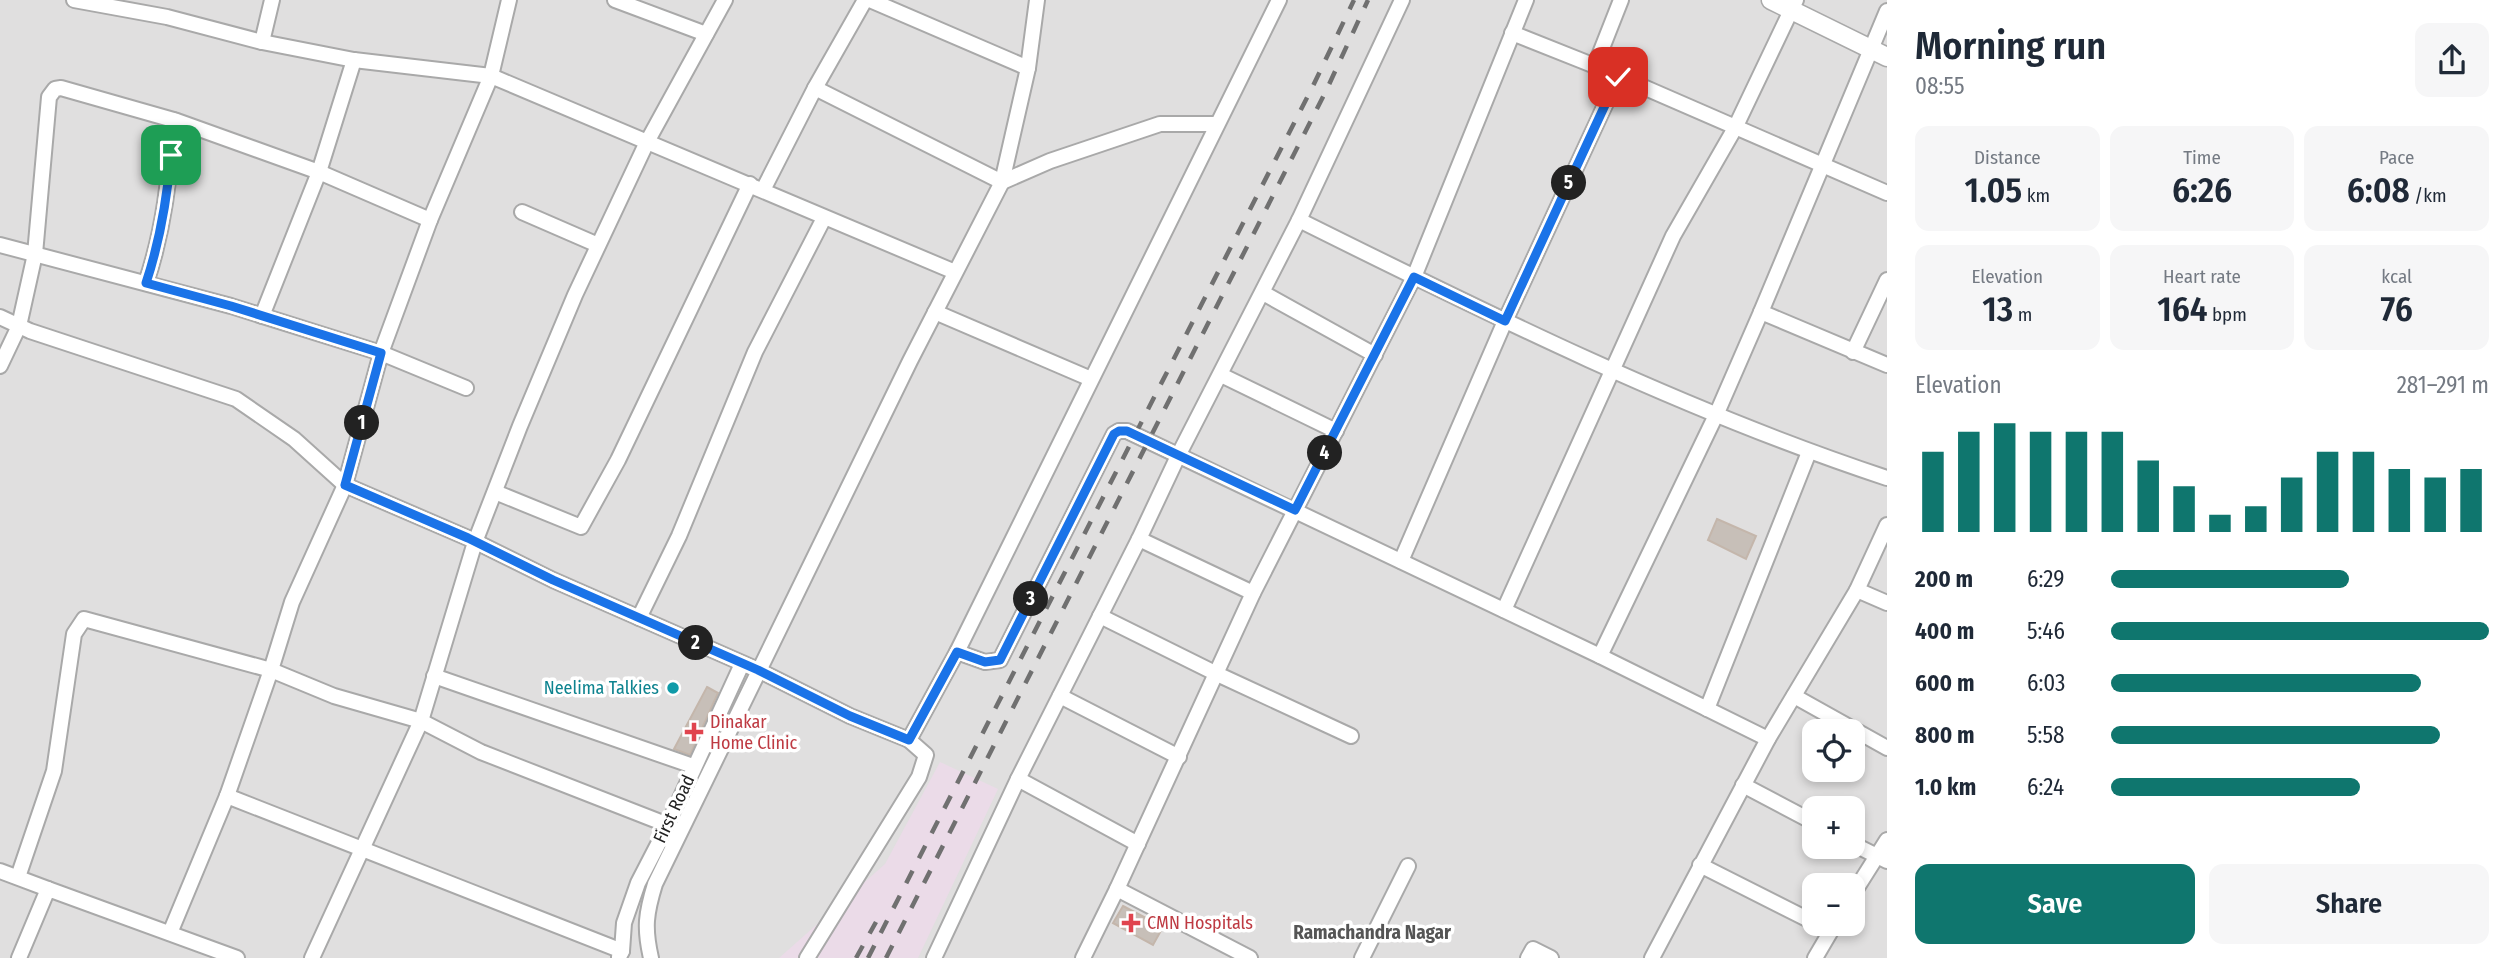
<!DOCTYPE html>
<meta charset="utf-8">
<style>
:root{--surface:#fff;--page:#f6f6f7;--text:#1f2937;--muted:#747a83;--accent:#0f766e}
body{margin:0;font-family:"Fira Sans Condensed",sans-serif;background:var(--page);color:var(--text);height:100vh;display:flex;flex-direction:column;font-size:26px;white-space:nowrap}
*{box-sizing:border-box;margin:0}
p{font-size:23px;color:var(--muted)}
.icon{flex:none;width:38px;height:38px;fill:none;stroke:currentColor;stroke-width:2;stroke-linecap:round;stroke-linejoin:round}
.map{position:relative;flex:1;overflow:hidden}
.drawer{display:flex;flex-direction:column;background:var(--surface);width:630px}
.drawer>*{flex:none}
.fabs{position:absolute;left:1802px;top:719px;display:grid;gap:14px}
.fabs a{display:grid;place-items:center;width:63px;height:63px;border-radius:14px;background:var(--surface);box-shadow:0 4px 10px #0003;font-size:35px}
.pin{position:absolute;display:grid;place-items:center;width:60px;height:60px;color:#fff;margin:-30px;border-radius:14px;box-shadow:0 4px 10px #0006}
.km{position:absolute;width:35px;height:35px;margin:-18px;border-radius:50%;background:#222;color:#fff;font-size:19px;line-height:35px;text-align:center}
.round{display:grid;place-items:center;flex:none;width:74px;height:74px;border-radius:14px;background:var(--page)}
.headline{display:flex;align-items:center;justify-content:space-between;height:119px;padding:0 28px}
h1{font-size:38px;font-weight:600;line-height:52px}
.stats{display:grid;grid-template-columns:repeat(3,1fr);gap:10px;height:119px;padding:7px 28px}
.stats div{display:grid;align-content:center;border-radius:14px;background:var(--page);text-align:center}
.stats b{font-size:35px;font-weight:600}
.stats small{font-size:19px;font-weight:400}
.stats p{font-size:19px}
.chart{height:196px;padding:14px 28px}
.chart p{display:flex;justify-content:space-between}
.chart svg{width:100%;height:126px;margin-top:7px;stroke:var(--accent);stroke-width:6}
.cta{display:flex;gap:14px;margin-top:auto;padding:14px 28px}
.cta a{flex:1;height:80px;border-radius:14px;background:var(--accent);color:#fff;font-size:28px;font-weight:600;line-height:80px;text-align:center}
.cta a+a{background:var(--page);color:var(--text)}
ul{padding:0 28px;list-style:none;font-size:23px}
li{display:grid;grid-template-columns:112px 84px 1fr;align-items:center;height:52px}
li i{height:18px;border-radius:9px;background:var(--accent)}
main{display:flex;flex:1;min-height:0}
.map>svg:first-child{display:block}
</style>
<main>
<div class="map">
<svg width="1887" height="958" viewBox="0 0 1887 958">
<rect width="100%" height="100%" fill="#f2efe9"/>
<!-- residential -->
<path fill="#e0dfdf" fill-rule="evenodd" d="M 0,0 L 1887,0 L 1887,958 L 0,958 ZM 1815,732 L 1853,732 L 1853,770 L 1815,770 ZM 1815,808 L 1853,808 L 1853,847 L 1815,847 ZM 1815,886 L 1853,886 L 1853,924 L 1815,924 Z"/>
<!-- industrial -->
<polygon fill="#ebdbe8" points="940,762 998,789 918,958 779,958 885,864"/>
<!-- building -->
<g fill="#c7bfb8" stroke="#c4b6ab" stroke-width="2">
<polygon points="1717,519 1756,536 1746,559 1708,540"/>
<polygon points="707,687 718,693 690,755 674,749"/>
<polygon points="1123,906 1163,927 1153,945 1113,923"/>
</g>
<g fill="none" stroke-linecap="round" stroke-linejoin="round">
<!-- minor casing -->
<g stroke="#a9a9a9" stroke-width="18">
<g id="minor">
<polyline points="74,0 167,17 262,42 354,60 491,76 955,272"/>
<polyline points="509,0 491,76 430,220 381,353 345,485 292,602 271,670 334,696 421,721 481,752 668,825"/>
<polyline points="615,0 706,34"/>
<polyline points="870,0 1028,68"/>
<polyline points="1887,11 1761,312 1887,365"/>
<polyline points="1512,33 1595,66 1887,193"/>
<polyline points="262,42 272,0"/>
<polyline points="1595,66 1621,0"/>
<polyline points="815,88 1002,182 1050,161 1160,124 1217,124"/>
<polyline points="763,190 815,88 865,0"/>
<polyline points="522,212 598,245"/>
<path d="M 1299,220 C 1490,315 1684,411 1887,478"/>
<polyline points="0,245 231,306 381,353 466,388"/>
<path d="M 146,283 C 164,229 170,176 173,120"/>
<polyline points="1263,293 1375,355"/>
<polyline points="935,312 1091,379"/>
<polyline points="262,316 319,172 354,60"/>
<polyline points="0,317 30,331 236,399 294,439 345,485 468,538 553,580 758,670 850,716 909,740 926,755 919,777 807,958"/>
<polyline points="1853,352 1887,280"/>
<polyline points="0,366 19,326 35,254 49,97 55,89 61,88 177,121 319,172 430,220"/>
<polyline points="1221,375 1336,431"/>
<polyline points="495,492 581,527 618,460 750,184"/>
<polyline points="1887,525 1857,590 1887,603"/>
<polyline points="1139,539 1253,593"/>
<polyline points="1401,561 1505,321 1618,77"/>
<polyline points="1504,610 1673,236 1735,128 1796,0"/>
<polyline points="1100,616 1217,674 1351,736"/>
<polyline points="639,618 679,536 755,352 824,218"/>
<polyline points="957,652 985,662 1000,660 1114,434 1119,431 1127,431 1600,656 1768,739"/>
<polyline points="1600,656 1717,413 1761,312"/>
<polyline points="434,676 693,766"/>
<polyline points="1060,696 1179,757"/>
<polyline points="1794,696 1887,748"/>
<polyline points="1707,709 1809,452"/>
<polyline points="909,740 957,652 1279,0"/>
<polyline points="1018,779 1138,844"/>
<polyline points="1743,785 1815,823"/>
<polyline points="227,796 622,951"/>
<polyline points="1853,844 1887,861"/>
<polyline points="1700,865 1815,923"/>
<polyline points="0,871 48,889"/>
<polyline points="18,877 54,771 74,634 84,619 271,670 227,796 170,933"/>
<polyline points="1117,889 1250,958"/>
<polyline points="1853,894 1887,840"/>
<polyline points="619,957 622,951 624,923 638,883 668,825 742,664"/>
<polyline points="19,958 48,889 237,958"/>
<polyline points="312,958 421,721 475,542 520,426 575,295 647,142 725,0"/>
<path d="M 651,958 C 644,928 646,913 655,884 L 910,361 L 1002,182 L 1028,68 L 1037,0"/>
<polyline points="934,958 1018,779 1139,539 1179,454 1299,220 1402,0"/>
<polyline points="1083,958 1117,889 1253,593 1414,277 1526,0"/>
<polyline points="1362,958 1408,866"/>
<polyline points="1528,958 1533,949 1551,958"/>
<polyline points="1652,958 1768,739 1857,590"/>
<polyline points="1815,958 1835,924"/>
</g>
</g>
<!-- tertiary casing -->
<g stroke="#a9a9a9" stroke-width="21">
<polyline id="tertiary" points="1771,0 1887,57"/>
</g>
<!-- minor -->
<use href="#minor" stroke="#fff" stroke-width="14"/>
<!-- tertiary -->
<use href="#tertiary" stroke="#fff" stroke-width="18"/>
<!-- rail -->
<g stroke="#707070" stroke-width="4.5" stroke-dasharray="14 14" stroke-linecap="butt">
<polyline points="856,958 876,922"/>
<polyline points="868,958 1313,86 1354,0"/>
<polyline points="886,958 1326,91 1368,0"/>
</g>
</g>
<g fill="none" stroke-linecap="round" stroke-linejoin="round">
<!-- route casing -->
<g stroke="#fff" stroke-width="14">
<path id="route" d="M 171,155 C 167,199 160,241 146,283 L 231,306 L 381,353 L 345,485 L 468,538 L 553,580 L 758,670 L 850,716 L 909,740 L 957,652 L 985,662 L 1000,660 L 1114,434 L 1119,431 L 1127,431 L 1295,510 L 1414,277 L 1505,321 L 1618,77"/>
</g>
<!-- route -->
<use href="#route" stroke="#1a73e8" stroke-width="9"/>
</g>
<!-- markers -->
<circle fill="#0f9aa8" stroke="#fff" stroke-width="2.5" cx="673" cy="688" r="7"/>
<g fill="#e0444e" stroke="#fff" stroke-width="2.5">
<path d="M690.5 721.5h7v7h7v7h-7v7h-7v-7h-7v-7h7z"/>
<path d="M1127.5 912.5h7v7h7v7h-7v7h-7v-7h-7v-7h7z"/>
</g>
<g text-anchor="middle" stroke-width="7" stroke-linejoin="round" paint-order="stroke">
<!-- culture labels -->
<g font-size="18" fill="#0d838f" stroke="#fff" text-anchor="end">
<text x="659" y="694">Neelima Talkies</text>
</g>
<!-- health labels -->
<g font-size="18" fill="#be3a42" stroke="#fff" text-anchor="start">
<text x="710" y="728">Dinakar<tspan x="710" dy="21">Home Clinic</tspan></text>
<text x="1147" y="929">CMN Hospitals</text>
</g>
<!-- street labels -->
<g font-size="18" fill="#222" stroke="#fff">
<text transform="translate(674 809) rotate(-65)" y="6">First Road</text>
</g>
<!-- neighbourhood labels -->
<g font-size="19" font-weight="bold" fill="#555" stroke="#fff">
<text x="1372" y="939">Ramachandra Nagar</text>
</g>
</g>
</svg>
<div class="fabs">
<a><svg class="icon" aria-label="locate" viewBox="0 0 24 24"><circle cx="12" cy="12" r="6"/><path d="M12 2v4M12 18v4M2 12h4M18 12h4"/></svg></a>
<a>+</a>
<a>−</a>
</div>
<div class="pin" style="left:171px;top:155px;background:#1e9e55"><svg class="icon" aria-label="arrive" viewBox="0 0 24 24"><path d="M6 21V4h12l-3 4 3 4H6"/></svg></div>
<div class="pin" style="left:1618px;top:77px;background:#d93025"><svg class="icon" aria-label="check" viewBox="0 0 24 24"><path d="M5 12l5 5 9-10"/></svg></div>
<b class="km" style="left:362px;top:423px">1</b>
<b class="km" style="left:696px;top:643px">2</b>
<b class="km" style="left:1031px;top:599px">3</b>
<b class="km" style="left:1325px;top:453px">4</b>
<b class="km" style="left:1569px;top:183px">5</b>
</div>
<section class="drawer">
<div class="headline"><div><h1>Morning run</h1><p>08:55</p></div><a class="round"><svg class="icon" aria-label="share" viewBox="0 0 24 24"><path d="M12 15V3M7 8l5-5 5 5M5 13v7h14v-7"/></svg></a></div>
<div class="stats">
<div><p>Distance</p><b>1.05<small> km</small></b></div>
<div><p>Time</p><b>6:26</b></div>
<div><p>Pace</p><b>6:08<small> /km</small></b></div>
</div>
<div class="stats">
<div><p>Elevation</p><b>13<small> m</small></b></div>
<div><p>Heart rate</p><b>164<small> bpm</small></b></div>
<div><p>kcal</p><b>76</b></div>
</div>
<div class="chart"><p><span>Elevation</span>281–291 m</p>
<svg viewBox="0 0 160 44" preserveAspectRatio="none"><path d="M5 44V16M15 44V9M25 44V6M35 44V9M45 44V9M55 44V9M65 44V19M75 44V28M85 44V38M95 44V35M105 44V25M115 44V16M125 44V16M135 44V22M145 44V25M155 44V22"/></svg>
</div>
<ul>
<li><b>200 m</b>6:29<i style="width:63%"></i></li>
<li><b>400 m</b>5:46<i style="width:100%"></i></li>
<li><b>600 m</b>6:03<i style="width:82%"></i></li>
<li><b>800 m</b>5:58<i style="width:87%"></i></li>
<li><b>1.0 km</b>6:24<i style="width:66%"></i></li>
</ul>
<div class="cta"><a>Save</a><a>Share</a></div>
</section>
</main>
